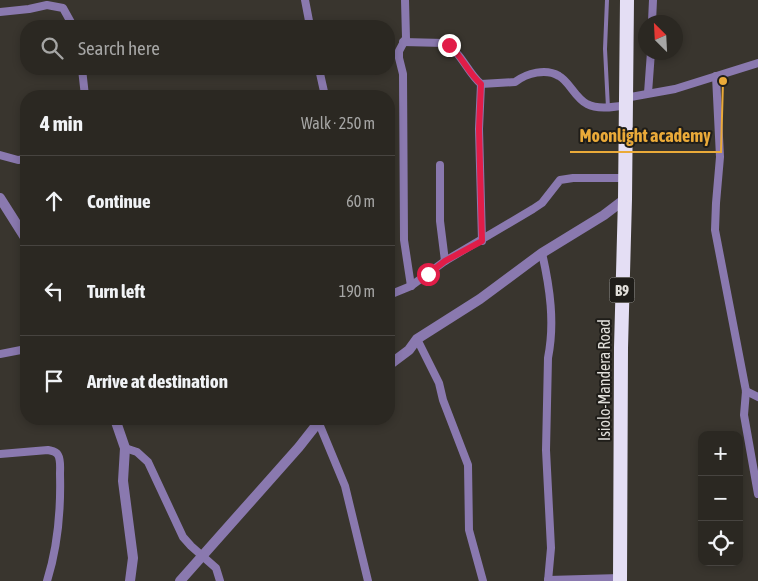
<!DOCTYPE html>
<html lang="en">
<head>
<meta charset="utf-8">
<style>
	:root { --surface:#2b2822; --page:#33302a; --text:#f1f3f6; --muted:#a6a6a5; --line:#474440 }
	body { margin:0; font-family:"Asap Condensed",sans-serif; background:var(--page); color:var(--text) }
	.controls { position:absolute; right:15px; bottom:15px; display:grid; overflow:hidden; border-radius:10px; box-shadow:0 2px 8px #0003 }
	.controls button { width:45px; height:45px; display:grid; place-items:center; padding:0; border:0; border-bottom:1px solid var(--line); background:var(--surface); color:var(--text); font:25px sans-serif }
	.compass { position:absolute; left:638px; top:15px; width:45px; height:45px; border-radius:50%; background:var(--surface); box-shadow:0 2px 8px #0003; rotate:336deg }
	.stop { position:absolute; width:15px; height:15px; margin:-11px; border:4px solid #e11d48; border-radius:50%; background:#fff }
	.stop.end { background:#e11d48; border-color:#fff; box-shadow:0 1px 5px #0008 }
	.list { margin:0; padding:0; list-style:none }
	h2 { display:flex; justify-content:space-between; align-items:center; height:65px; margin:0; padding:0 20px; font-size:21px }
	h2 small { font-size:16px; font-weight:400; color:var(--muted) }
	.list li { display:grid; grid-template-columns:32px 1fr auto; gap:15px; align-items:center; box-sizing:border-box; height:90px; padding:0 20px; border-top:1px solid var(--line) }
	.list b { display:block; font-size:19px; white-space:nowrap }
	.list em { font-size:16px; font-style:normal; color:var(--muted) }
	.icon { flex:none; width:28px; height:28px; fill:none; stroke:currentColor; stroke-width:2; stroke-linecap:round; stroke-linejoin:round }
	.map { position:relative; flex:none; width:758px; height:581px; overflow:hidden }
	.search { position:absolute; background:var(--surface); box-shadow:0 2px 8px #0003; left:20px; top:20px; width:375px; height:55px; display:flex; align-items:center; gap:12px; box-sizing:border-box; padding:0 18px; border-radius:20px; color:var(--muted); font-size:19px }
	.panel { position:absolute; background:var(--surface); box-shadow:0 2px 8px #0003; left:20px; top:90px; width:375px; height:335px; border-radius:20px }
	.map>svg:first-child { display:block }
</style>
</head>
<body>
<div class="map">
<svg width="758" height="581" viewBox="0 0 758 581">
	<rect width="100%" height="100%" fill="#39352e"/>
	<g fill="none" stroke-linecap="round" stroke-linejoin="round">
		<path stroke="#8a79af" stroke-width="4" d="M607,0L605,49L608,108"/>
		<g stroke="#8a79af" stroke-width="8">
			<path d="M305,0L310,26"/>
			<path d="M405,0L406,38L399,51V58L403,74L404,240L411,286"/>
			<path d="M0,12L29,9L47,5L63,8L73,26"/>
			<path d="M652,22L653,0"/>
			<path d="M403,42L444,43C461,51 467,72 481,84L515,82C527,73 546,68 559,76C569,81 575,98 587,104C598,110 614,107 626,105"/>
			<path d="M82,69L85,96"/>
			<path d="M319,69L325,96"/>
			<path d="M716,76L720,157L716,203L715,230L746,391L744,415L758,494"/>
			<path d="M481,84L479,129L482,241"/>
			<path d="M648,93L651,52"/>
			<path d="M625,98L675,89L758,63"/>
			<path d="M0,155L18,160L26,159"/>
			<path d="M440,165V221L445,261"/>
			<path d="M542,253C550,288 555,323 548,358L546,450L551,548L548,581"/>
			<path d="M389,295L411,286L445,261L533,209L542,203L560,180L573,178H625"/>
			<path d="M417,339L439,383L443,400L468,465L469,530L483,581"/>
			<path d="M0,354L26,349"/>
			<path d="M746,391L758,397"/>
			<path d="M318,421L345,486L368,581"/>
			<path d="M125,448L137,452L148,462L183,537L191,546L216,568L220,581"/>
			<path d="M0,454L48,450C52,451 56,451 58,455C61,460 60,468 60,474C61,511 58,546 47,581"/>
			<path d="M548,580L620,578"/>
		</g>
		<g stroke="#8a79af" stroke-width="10">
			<path d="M0,198L26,239"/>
			<path d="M389,365L409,350L417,339L480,299L542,253L604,215L625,199"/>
			<path d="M115,419L125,448L123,481L133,558L130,581"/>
			<path d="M180,581L299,447L321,419"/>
		</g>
		<path stroke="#e4def4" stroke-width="14" d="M620,581L621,348L625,199L627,0"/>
	</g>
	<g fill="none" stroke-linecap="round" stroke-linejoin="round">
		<path stroke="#e11d48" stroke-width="6" d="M428,274L445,261L482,241L479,129L481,84C468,73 462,56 449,45"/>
	</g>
	<g text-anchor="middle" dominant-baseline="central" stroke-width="4" stroke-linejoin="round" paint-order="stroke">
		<rect fill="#1f1d19" stroke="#a7a5a0" stroke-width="1" x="609.5" y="277.5" width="25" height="25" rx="4"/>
		<g font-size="15" font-weight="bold" fill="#e1dfda">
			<text x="622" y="290">B9</text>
		</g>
		<g font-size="16" fill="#e1dfda" stroke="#1f1d19">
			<text transform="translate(604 380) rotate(-90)">Isiolo-Mandera Road</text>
		</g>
	</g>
	<path fill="none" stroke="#eaaa39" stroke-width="2" d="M723 81L721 152H570"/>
	<circle fill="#eaaa39" stroke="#1f1d19" stroke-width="2" cx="723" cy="81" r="5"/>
	<g font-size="18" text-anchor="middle" font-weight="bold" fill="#eaaa39" stroke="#1f1d19" stroke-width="4" stroke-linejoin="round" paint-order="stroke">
		<text x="645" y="142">Moonlight academy</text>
	</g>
</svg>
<div class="controls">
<button>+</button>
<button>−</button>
<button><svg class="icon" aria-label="locate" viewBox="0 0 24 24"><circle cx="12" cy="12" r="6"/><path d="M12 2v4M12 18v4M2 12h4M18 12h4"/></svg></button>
</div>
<svg class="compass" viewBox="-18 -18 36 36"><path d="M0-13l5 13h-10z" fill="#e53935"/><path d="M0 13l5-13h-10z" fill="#a6a6a5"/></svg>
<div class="stop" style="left:428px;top:274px"></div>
<div class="stop end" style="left:449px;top:45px"></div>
<div class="search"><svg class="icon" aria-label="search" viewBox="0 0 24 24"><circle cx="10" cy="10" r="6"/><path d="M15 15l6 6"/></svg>Search here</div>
<section class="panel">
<h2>4 min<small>Walk · 250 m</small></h2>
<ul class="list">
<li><svg class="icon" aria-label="ahead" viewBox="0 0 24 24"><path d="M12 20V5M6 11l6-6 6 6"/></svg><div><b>Continue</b></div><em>60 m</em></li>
<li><svg class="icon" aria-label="left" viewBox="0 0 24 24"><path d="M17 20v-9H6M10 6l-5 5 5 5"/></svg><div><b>Turn left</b></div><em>190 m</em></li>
<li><svg class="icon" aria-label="arrive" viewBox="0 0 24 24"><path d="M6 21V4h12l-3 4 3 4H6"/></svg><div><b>Arrive at destination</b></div></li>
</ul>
</section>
</div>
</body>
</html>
